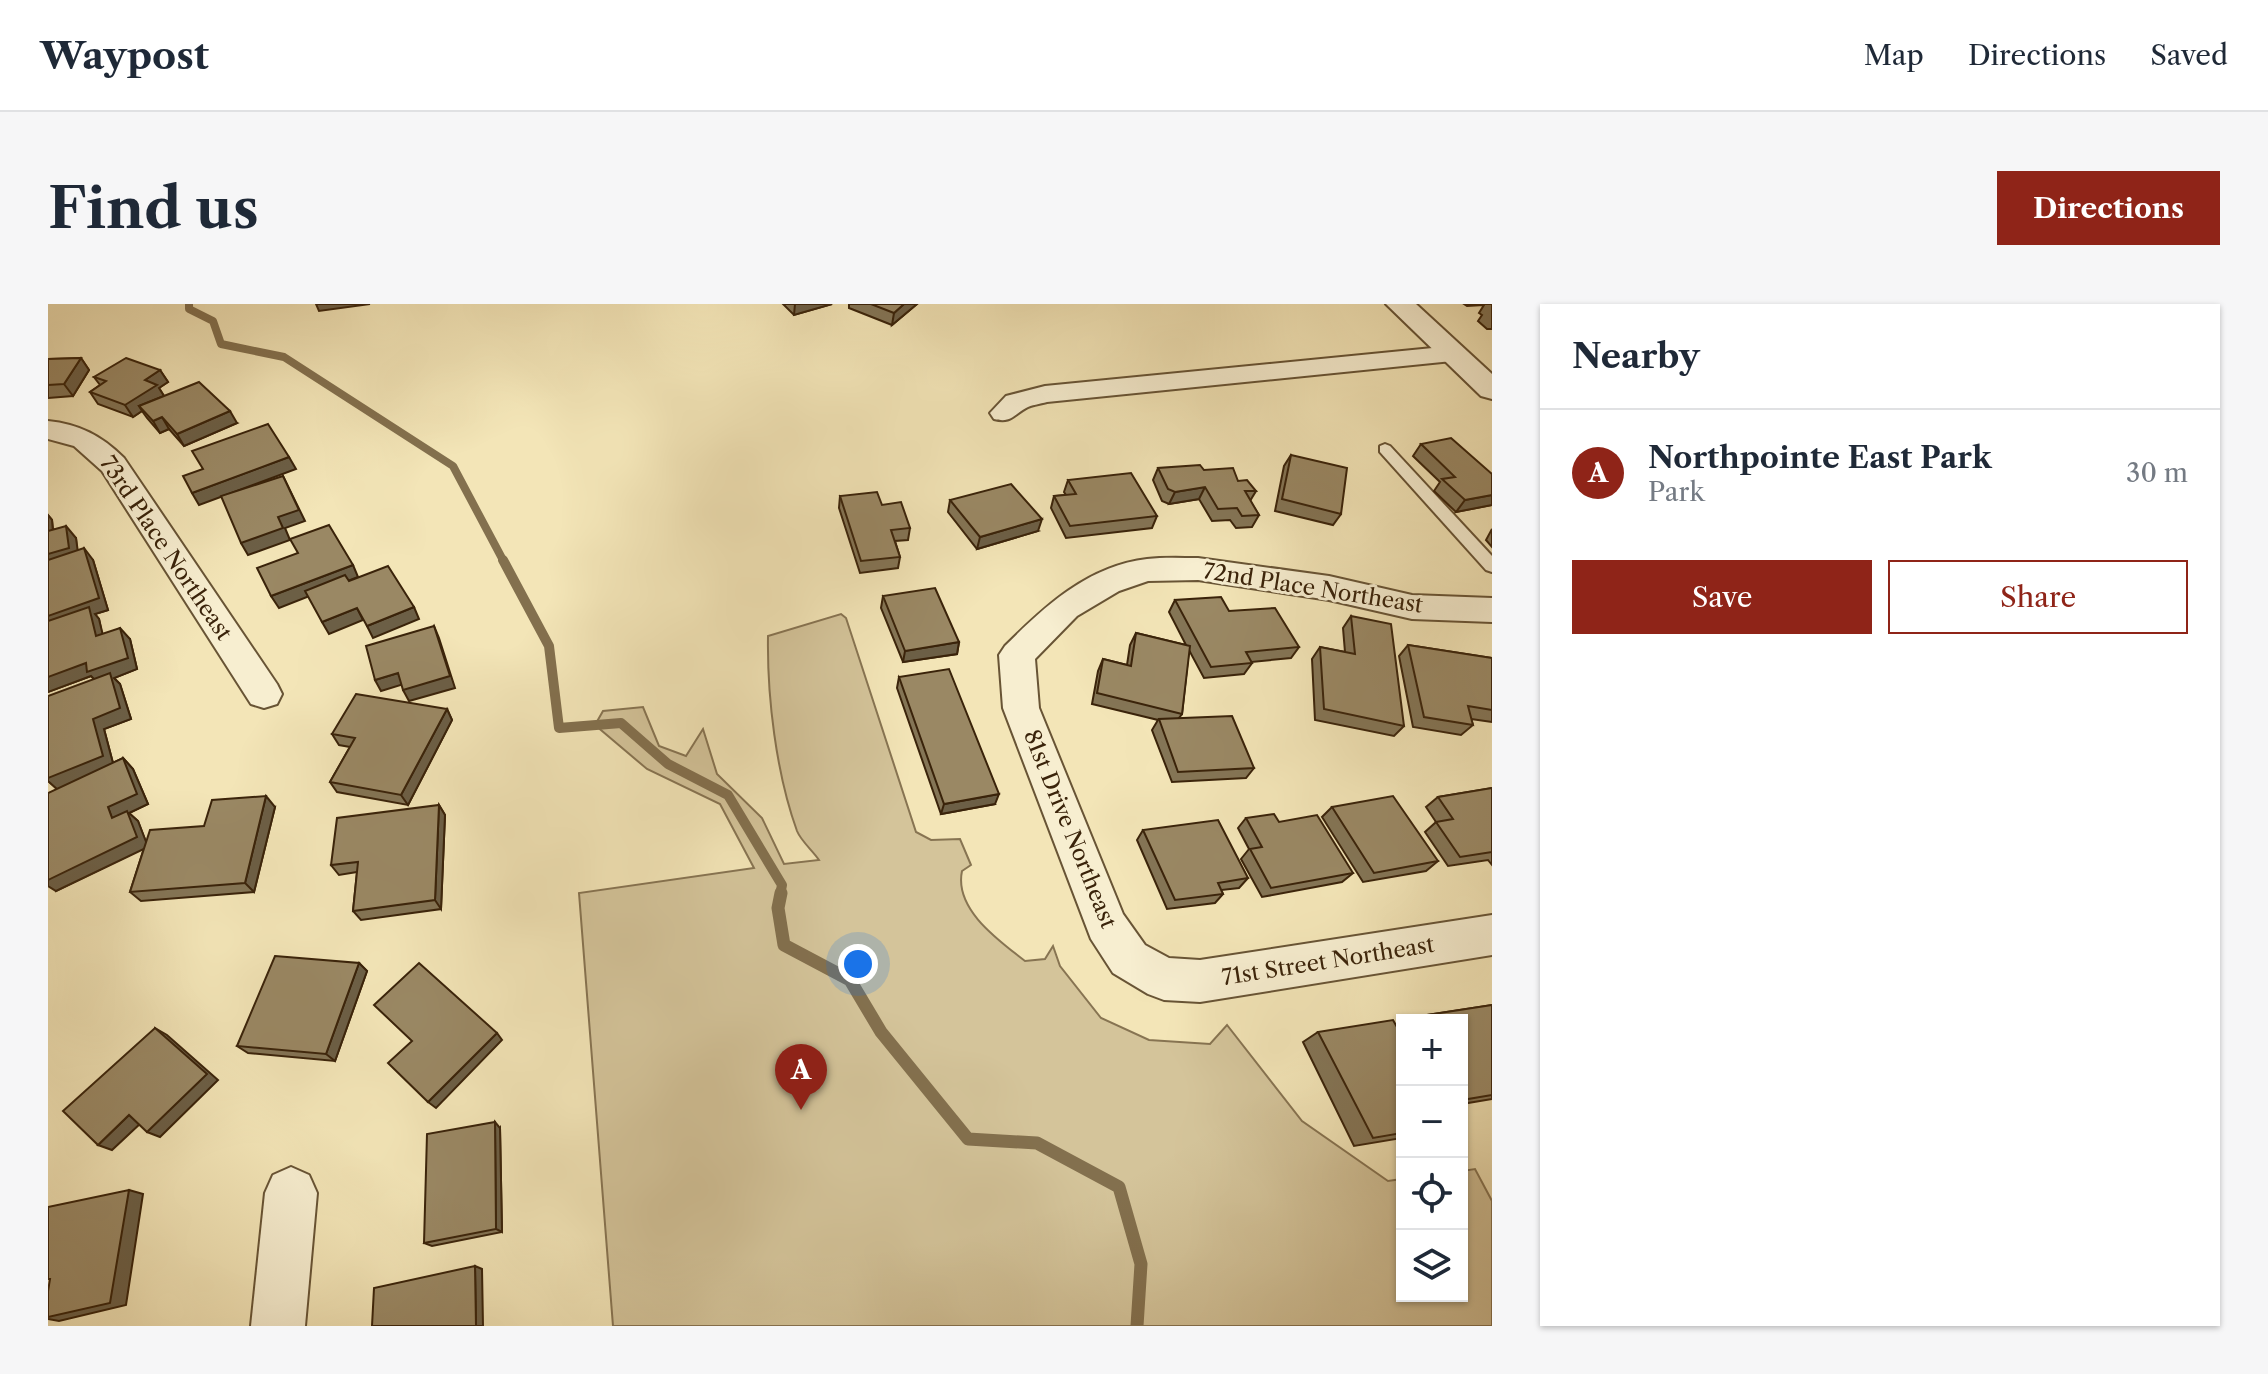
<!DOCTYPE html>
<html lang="en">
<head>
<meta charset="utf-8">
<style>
	:root { --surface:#fff; --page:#f6f6f7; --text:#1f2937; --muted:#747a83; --line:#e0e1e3; --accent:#8f2418 }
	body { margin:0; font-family:"Libre Caslon Text",serif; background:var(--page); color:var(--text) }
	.controls { position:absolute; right:24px; bottom:24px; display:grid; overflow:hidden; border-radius:0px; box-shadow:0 2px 6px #0004 }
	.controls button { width:72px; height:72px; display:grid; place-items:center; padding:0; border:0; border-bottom:2px solid var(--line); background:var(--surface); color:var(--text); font:40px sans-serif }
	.you { position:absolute; left:810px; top:660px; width:28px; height:28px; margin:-20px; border:6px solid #fff; border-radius:50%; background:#1a73e8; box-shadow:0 0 0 12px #1a73e833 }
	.badge { display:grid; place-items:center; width:52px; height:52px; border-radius:50%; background:var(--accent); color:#fff; font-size:26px; font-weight:700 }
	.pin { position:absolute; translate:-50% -66px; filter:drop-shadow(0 2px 4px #0008) }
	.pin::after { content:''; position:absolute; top:42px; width:28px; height:24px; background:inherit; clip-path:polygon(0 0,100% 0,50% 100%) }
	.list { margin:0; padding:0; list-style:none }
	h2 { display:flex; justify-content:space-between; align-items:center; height:104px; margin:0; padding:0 32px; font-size:34px }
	h2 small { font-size:26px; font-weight:400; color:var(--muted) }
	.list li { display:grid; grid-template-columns:52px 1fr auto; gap:24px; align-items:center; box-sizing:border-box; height:128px; padding:0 32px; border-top:2px solid var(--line) }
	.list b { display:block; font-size:30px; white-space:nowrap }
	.list p { margin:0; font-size:26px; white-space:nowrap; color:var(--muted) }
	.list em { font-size:26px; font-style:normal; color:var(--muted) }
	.actions { display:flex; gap:16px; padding:24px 32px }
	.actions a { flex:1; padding:18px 0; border:2px solid var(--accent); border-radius:0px; text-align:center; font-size:28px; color:var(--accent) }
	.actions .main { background:var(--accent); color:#fff }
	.icon { flex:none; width:44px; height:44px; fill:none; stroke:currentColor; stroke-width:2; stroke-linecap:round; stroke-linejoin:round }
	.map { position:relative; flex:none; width:1444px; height:1022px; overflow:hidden; border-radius:0px }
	header { display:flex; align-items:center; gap:48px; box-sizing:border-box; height:112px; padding:0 40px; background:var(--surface); border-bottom:2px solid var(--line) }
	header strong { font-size:38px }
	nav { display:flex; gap:44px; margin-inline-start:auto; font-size:28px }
	.intro { display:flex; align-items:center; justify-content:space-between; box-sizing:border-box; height:192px; padding:0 48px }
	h1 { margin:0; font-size:56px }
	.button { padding:20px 36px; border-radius:0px; background:var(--accent); color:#fff; font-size:28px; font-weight:700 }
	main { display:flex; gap:48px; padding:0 48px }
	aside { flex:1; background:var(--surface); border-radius:0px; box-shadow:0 2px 6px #0004 }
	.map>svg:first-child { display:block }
</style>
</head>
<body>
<header>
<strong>Waypost</strong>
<nav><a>Map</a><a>Directions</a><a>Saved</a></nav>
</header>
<div class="intro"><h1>Find us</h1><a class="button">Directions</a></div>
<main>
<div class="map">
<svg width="1444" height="1022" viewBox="0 0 1444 1022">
	<rect width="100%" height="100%" fill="#f3e5b7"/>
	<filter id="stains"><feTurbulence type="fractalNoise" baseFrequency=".0025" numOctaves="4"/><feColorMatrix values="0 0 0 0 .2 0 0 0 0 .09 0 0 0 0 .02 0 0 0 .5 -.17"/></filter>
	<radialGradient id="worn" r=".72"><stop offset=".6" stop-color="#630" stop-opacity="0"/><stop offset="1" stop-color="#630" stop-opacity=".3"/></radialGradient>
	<path fill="#d4c49a" stroke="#877452" stroke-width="2" d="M793,310L798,314L868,528L883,536L912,535L923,561L914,567C906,605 950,636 977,657L997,655L1005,642L1012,662L1053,714L1101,736L1162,740L1179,721L1254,817L1340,877L1354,875V992H1414V867L1427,865L1444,897V1022H565L531,589L706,564L672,500L599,465L547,421L555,407L595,403L611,442L638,452L655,425L669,470L714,514L736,560L771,556C765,547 753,537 749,527C728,469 719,392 720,332Z"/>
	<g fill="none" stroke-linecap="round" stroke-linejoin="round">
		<path stroke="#83704e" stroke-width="8" d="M141,0V5L165,17L173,40L236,53L405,162L456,258"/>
		<path stroke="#83704e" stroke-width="10" d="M455,256L501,342L511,424L573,419L620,460L680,491L734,581L732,591"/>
		<path stroke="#83704e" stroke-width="13" d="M733,589L730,604L736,641L802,676L833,728L920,835L989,839L1071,883L1093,960L1089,1022"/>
		<defs>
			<path id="service" d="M1337,140L1342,142L1444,252V268L1438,266L1332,148V142Z"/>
			<g id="minor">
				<path d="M1405,42L1414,44L1418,50L1414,56L999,98C992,100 983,101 978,104C964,112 963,119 946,115L942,109L958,92L997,82Z"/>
				<path d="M0,117C31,120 54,132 76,154L229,380L234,390L229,400L216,404L203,400L54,167L26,142L0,135Z"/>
				<path d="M1150,254L1281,272L1364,291L1444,294V318L1364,315L1281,296L1150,276L1100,277L1071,287L1029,312L987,355L991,404L1075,610L1097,641L1121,654L1152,656L1444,611V651L1152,698L1116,696L1100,690L1065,669L1043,635L955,404L951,351L957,342C997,302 1040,262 1099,255C1116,253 1133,254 1150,254Z"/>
				<path d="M243,863L261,871L269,889L257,1022H203L217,889L225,871Z"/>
			</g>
			<path id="tertiary" d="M1338,0H1368L1444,70V95L1433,92Z"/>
		</defs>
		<use href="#service" stroke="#685435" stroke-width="4"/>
		<use href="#minor" stroke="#685435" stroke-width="4"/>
		<use href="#tertiary" stroke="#685435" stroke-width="4"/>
		<use href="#service" fill="#f7eed0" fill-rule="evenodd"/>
		<use href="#minor" fill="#f7eed0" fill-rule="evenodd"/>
		<use href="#tertiary" fill="#f7eed0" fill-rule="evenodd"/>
	</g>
	<g fill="#847556" stroke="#3a230a" stroke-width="2">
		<path d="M735,0H784L746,11Z"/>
		<path d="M801,0H869L844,21L801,4Z"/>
		<path d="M1416,0H1444V25H1439L1430,17L1434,11L1431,9L1436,1L1419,2Z"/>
		<path d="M33,54L41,66L25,92L0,94V55Z"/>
		<path d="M112,66L120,78L111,84L116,92L189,119L136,142L121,125L112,129L99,114L94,107L85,113L50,100L42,88L52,81L46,73Z"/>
		<path d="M1373,140L1444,170V201L1408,208L1386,187L1392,178L1365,152Z"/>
		<path d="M1243,151L1293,210L1285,221L1227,207L1236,162Z"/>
		<path d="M1110,164L1156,166L1190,177L1208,187L1202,197L1211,211L1204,223L1188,224L1182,216L1164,217L1151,195L1121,200L1114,197L1105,176Z"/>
		<path d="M1020,176L1109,212L1104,224L1018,234L1003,204L1006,192L1018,191L1016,188Z"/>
		<path d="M792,192L834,201L862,224L860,236L847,237L852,253L850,264L812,269L791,204Z"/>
		<path d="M902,196L990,227L929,245L900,208Z"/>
		<path d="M0,211L4,216L5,225L28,234L29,246L45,256L60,306L47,310L51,315L54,330L82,335L89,365L66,374L72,380L83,415L56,425L65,459L75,454L85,465L100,500L81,509L90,517L98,538L227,503L206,588L93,597L82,588L96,544L8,587L9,485L0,477L46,375L43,372L0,388Z"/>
		<path d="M1444,225V243L1438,236Z"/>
		<path d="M835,292L911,338L909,350L855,358L833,304Z"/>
		<path d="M1127,296L1181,307L1251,343L1243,354L1203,358L1204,359L1196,370L1156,374L1141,346L1134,410L1131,414L1206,464L1198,474L1124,478L1104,426L1110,416L1044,400L1050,367L1055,355L1079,361L1082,341L1088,329L1138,341L1121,308Z"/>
		<path d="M1303,312L1356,422L1346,432L1267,416L1264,355L1272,343L1297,348L1295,324Z"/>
		<path d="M1360,341L1444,354V418L1423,415L1425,421L1413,431L1365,423L1351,352Z"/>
		<path d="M851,373L947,500L893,510L849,384Z"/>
		<path d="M399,405L404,416L360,501L289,488L282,478L302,443L291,441L284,430Z"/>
		<path d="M1444,484V561L1440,556L1400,562L1377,528L1388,518L1378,503L1390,493Z"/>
		<path d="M391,501L397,511L393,605L313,616L305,607L309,568L291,571L283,561Z"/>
		<path d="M1284,503L1390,557L1378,567L1315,578L1274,513Z"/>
		<path d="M1198,514L1231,518L1305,569L1294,578L1214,593L1193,555L1201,545L1190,524Z"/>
		<path d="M1095,526L1200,574L1191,584L1173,586L1175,590L1167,599L1119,605L1089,536Z"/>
		<path d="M311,659L319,667L287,757L200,749L189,742Z"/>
		<path d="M1444,701V795L1414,800V716H1361L1366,713Z"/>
		<path d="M1270,728L1354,732V834L1306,842L1255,738Z"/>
		<path d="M452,824L454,928L384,942L376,939Z"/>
	</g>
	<g fill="#6c5f46" stroke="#3a230a" stroke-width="2">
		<path d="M268,0H322L271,7Z"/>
		<path d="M747,0H784L746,11Z"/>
		<path d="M856,0H869L844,21L846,9Z"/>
		<path d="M33,54L41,66L25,92L16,80Z"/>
		<path d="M112,66L120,78L111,84L116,92L91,102L94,107L85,113L77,101L97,76Z"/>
		<path d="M182,107L189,119L136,142L129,130Z"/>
		<path d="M114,113L121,125L112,129L105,117Z"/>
		<path d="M241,153L248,165L151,201L144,189Z"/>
		<path d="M235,172L257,217L237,224L242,236L200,251L193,239Z"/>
		<path d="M1157,183L1151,195L1121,200L1127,188Z"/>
		<path d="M1444,191V201L1408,208L1417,196Z"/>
		<path d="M0,211L4,216L5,229L0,231Z"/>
		<path d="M994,215L990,227L929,245L932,233Z"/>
		<path d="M18,222L28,234L31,256L0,265V250Z"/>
		<path d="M36,244L45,256L60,306L47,310L51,315L58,344L0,327V312Z"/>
		<path d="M305,261L310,273L231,304L223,292Z"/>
		<path d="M366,303L371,315L325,334L319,322Z"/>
		<path d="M309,304L315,316L281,330L274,318Z"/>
		<path d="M386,322L391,334L407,384L361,397L355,386Z"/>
		<path d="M72,324L82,335L89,365L66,374L72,380L83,415L56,425L66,463L10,486L0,477V474L45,415L50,379L43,372L0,388V373Z"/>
		<path d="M911,338L909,350L855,358L857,347Z"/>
		<path d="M350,369L356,380L333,387L327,376Z"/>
		<path d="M399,405L404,416L360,501L353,491Z"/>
		<path d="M75,454L85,465L100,500L81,509L90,517L100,543L8,587L0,582V576L64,514L60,503Z"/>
		<path d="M951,490L947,500L893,510L896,500Z"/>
		<path d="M218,492L227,503L206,588L197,579Z"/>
		<path d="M391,501L397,511L393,605L387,596Z"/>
		<path d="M311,659L319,667L287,757L278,750Z"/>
		<path d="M107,724L119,731L170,776L112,833L99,828Z"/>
		<path d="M449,729L454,736L388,804L380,798Z"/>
		<path d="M81,811L95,817L64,846L50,841Z"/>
		<path d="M447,818L452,824L454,928L448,925Z"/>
		<path d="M81,886L95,890L78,1001L11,1017L0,1015V1013Z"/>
		<path d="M427,962L434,965L435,1022H428Z"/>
	</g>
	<g fill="#9a8864" stroke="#3a230a" stroke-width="2">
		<path d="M823,0H856L846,9Z"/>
		<path d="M33,54L16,80L0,81V55Z"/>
		<path d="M78,54L112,66L97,76L109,81L77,101L42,88L58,77L46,73Z"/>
		<path d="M151,78L182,107L129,130L114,113L105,117L91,102Z"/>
		<path d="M220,120L241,153L144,189L135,172L155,165L144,147Z"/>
		<path d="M1403,134L1444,170V191L1417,196L1394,175L1407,173L1373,140Z"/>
		<path d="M1243,151L1299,164L1293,210L1234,195Z"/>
		<path d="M1152,161L1156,166L1185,164L1190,177L1199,176L1208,187H1197L1211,211L1194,212L1189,204L1170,205L1157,183L1127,188L1120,185L1110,164Z"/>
		<path d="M1083,169L1109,212L1022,222L1006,192L1028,190L1020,176Z"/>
		<path d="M235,172L251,206L230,213L235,224L193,239L173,192Z"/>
		<path d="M963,180L994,215L932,233L902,196Z"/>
		<path d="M829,188L834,201L853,198L862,224L843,226L852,253L813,257L792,192Z"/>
		<path d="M281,221L305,261L223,292L209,264L250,249L242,235Z"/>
		<path d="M18,222L21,244L0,250V227Z"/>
		<path d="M36,244L51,294L0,312V256Z"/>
		<path d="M340,262L366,303L319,322L309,304L274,318L257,287L297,271L301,277Z"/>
		<path d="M887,284L911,338L857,347L835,292Z"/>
		<path d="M1173,293L1181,307L1227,304L1251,343L1198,348L1204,359L1163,363L1127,296Z"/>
		<path d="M41,303L48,332L72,324L80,354L39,368L38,359L0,373V317Z"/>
		<path d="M1303,312L1343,320L1356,422L1276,405L1272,343L1307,350Z"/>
		<path d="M386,322L402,372L355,386L350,369L327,376L318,342Z"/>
		<path d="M1088,329L1142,342L1134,410L1049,389L1055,355L1083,362Z"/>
		<path d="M1360,341L1444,354V406L1420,402L1425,421L1376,413Z"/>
		<path d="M901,365L951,490L896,500L851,373Z"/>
		<path d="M62,369L72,404L45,415L55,452L0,474V392Z"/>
		<path d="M308,390L399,405L353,491L282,478L307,434L284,430Z"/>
		<path d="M1184,412L1206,464L1130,468L1111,415Z"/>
		<path d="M75,454L89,490L60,503L64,514L79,507L89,533L0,576V489Z"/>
		<path d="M1444,484V548L1412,553L1388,518L1405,515L1390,493Z"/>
		<path d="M218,492L197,579L82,588L102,526L156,522L164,496Z"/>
		<path d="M1345,492L1390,557L1326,569L1284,503Z"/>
		<path d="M391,501L387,596L305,607L310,558L283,561L289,514Z"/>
		<path d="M1226,510L1231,518L1269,511L1305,569L1223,584L1202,545L1214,543L1198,514Z"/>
		<path d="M1170,516L1200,574L1170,579L1175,590L1127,596L1095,526Z"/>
		<path d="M227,652L311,659L278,750L189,742Z"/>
		<path d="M371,659L449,729L380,798L340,759L364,737L326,701Z"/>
		<path d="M1444,701V791L1414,796V716H1368L1366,713Z"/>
		<path d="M1345,716L1354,732V829L1325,834L1270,728Z"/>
		<path d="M107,724L159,770L99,828L81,811L50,841L15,807Z"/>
		<path d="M447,818L448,925L376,939L379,830Z"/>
		<path d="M81,886L62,999L0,1013V987L2,975H0V903Z"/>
		<path d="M427,962L428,1022H324L326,984Z"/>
	</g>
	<g text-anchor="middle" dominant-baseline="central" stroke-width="6" stroke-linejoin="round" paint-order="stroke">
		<g font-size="22" fill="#3a230a" stroke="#f7eed0">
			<text transform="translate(118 244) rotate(56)">73rd Place Northeast</text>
			<text transform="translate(1265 284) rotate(9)">72nd Place Northeast</text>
			<text transform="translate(1022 525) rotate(68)">81st Drive Northeast</text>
			<text transform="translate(1280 657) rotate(-9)">71st Street Northeast</text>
		</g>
	</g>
	<rect width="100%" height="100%" filter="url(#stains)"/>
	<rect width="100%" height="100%" fill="url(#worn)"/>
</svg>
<div class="controls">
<button>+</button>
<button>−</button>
<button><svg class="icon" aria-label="locate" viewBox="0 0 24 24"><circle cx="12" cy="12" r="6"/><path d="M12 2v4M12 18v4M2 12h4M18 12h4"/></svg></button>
<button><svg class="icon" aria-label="layers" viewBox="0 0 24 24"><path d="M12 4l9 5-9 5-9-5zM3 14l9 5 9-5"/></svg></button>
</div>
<div class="you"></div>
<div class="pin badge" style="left:753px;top:806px">A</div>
</div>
<aside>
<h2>Nearby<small></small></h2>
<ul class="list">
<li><span class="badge">A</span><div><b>Northpointe East Park</b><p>Park</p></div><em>30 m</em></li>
</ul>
<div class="actions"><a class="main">Save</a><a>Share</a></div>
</aside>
</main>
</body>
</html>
